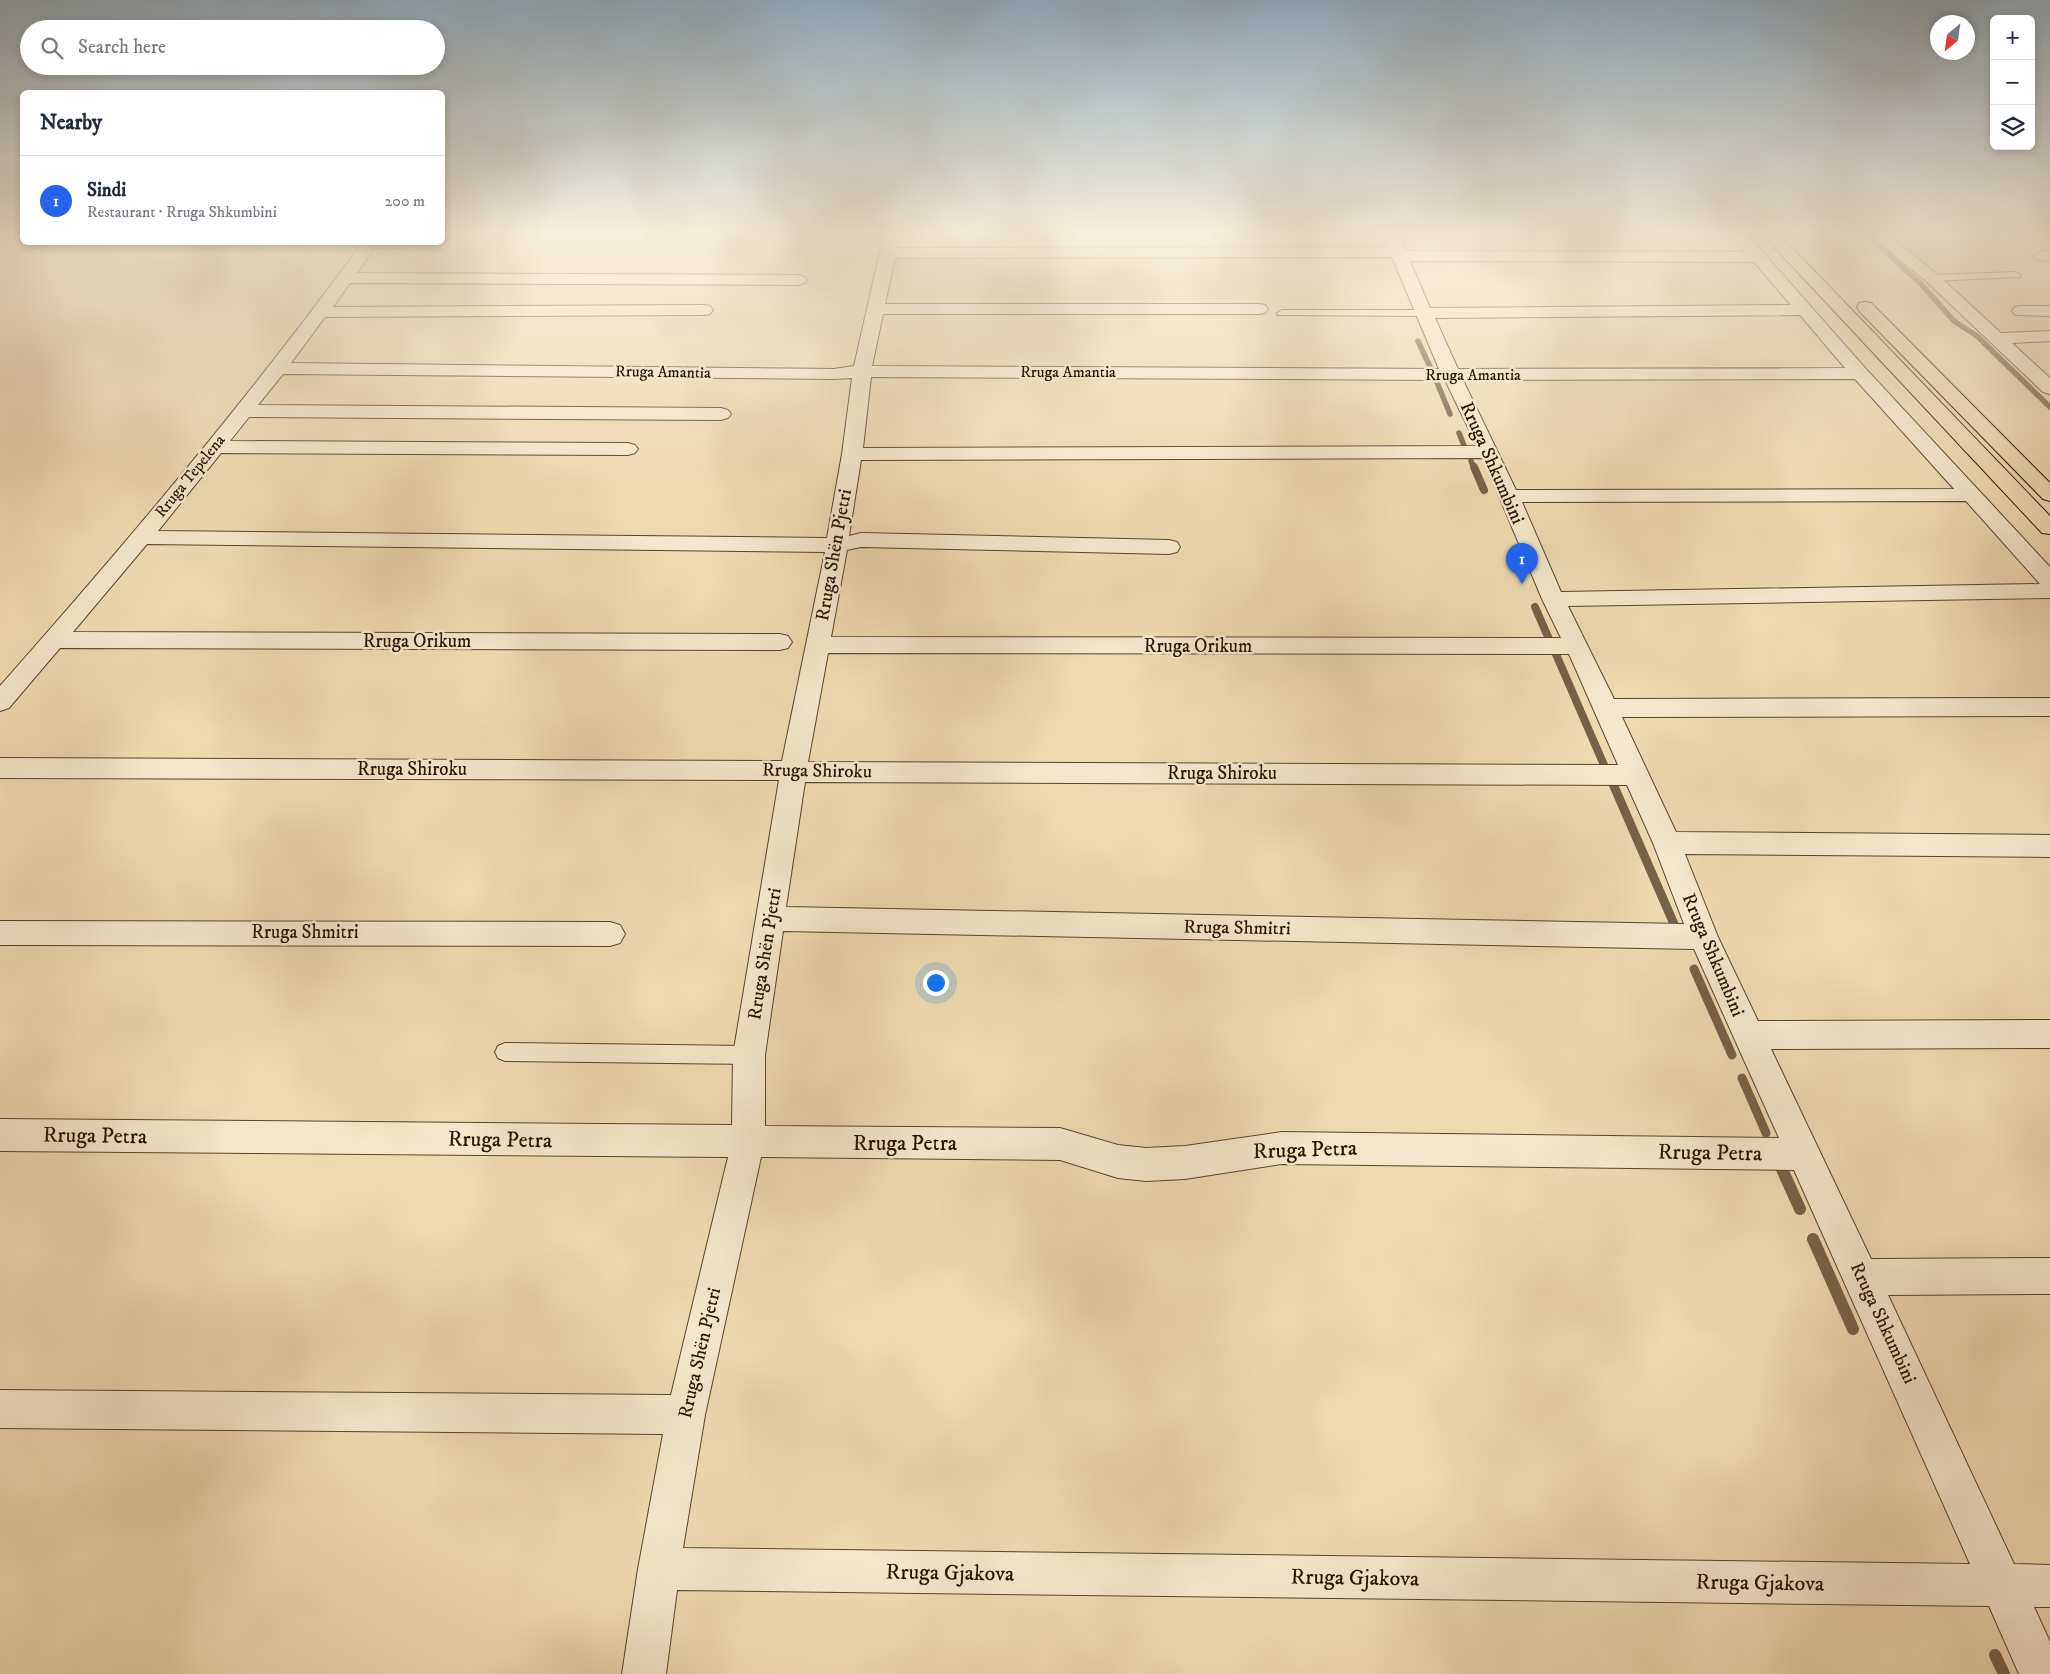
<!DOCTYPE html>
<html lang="en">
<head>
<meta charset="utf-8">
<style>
	:root { --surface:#fff; --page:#f2f2f3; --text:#1f2937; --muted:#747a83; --line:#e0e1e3; --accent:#2563eb }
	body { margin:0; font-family:"IM FELL DW Pica",serif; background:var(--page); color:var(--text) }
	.controls { position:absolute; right:15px; top:15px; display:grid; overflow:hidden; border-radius:8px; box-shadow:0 2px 8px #0003 }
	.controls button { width:45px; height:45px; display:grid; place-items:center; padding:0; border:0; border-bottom:1px solid var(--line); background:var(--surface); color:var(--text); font:25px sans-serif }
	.compass { position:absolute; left:1930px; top:15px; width:45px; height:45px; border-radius:50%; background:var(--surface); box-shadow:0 2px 8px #0003; rotate:209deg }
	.you { position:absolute; left:935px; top:982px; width:18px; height:18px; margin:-12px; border:4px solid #fff; border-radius:50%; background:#1a73e8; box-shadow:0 0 0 8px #1a73e833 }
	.badge { display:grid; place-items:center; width:32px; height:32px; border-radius:50%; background:var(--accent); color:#fff; font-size:16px; font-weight:700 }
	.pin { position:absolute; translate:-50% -41px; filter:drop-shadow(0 1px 2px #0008) }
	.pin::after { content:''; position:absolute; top:26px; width:18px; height:15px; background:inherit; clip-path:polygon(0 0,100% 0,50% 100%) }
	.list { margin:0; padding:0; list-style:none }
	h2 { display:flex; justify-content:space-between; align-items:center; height:65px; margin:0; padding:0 20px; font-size:21px }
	h2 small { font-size:16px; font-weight:400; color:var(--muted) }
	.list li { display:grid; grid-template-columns:32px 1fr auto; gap:15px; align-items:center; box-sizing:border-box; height:90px; padding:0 20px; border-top:1px solid var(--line) }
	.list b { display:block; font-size:19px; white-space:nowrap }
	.list p { margin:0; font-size:16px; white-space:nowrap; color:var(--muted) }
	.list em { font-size:16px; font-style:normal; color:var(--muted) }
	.icon { flex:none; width:28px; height:28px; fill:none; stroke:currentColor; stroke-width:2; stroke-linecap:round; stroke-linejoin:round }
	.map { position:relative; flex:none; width:2050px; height:1674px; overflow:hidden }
	.search { position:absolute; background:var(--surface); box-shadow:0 2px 8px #0003; left:20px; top:20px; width:425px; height:55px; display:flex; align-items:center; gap:12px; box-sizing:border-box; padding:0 18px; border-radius:28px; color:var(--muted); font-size:19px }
	.panel { position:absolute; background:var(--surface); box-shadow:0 2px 8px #0003; left:20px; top:90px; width:425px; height:155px; border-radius:8px }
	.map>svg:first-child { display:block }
</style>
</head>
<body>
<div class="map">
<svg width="2050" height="1674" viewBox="0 0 2050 1674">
	<rect width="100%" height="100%" fill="#eedaaf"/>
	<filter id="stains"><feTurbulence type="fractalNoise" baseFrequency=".004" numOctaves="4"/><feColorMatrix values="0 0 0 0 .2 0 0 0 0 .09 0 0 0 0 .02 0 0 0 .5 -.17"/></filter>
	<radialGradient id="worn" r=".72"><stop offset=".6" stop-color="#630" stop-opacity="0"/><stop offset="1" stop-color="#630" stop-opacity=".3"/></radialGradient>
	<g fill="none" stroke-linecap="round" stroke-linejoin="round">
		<g stroke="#766246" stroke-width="5.5">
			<path d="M1866,234L1920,283L1954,321L1977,336L2050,407"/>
			<path d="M1418,341L1431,369"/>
			<path d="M1436,380L1450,414"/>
			<path d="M1459,433L1465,448"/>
			<path d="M1471,461L1474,468"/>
		</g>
		<g stroke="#766246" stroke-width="8">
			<path d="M1474,467L1484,490"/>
			<path d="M1535,607L1549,639"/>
			<path d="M1555,652L1604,765"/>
		</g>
		<g stroke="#766246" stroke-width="9">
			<path d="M1613,784L1674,924"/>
			<path d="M1694,969L1732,1055"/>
			<path d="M1742,1078L1766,1133"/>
		</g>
		<g stroke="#766246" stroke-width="12">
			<path d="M1781,1167L1800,1209"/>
			<path d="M1813,1239L1853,1329"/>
			<path d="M1995,1655L2004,1674"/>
		</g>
		<defs>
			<g id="service">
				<path d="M2016,272L2021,275L2020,277L1932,281L1927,278L1932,275Z"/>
				<path d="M1282,310H1426L1431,313L1426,316L1278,315L1277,313Z"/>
				<path d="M505,1043L749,1046L756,1049L759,1055L756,1061L749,1064L505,1061L498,1058L495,1052L498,1046Z"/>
			</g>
			<g id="minor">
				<path d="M884,234H900L897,248L1388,247L1382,234H1398L1405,251L1745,252L1730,234H1747L1866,369L2050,567V598L1568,606L1614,699L2050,698V716L1622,717L1676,832L2050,835V857L1685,854L1718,937L1758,1021L2050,1020V1048L1771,1049L1871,1259L2050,1258V1294L1888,1295L2014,1564L2050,1565V1607H2034L2050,1642V1674H2019L1989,1606L677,1590L666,1674H622L638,1569L663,1434L0,1428V1390L671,1395L728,1157L0,1151V1119L732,1125L733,1055L779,780L0,778V758L782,761L825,552L147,544L73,632L780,634L788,636L792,642L788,648L780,650L60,648L9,708L0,711V686C129,540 248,399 363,242H378L357,273L799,275L805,277L807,280L805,283L799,285L350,283L333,307L704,305L710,306L713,310L710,314L704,315L325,317L291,363L834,369L854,366ZM1392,257L1439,369L872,366L883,314H1259L1265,313L1268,309L1265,305L1259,304H885L895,258ZM1410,261L1754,262L1791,305L1430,308ZM1800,315L1845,368L1458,369L1435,318ZM283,374L834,379L852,378L842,454L827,538L158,531L221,453L628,455L635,453L638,449L635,445L628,443L230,441L249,417L721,420L728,418L731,414L728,410L721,408L258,405ZM871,377L1445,380L1477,446L863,448ZM1855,379L1954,489L1516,490L1463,380ZM1483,458L1542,599L1561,638L831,637L847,550L861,547L1169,554L1177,552L1180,547L1177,542L1169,540L861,533L849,536L861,460ZM1966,501L2040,584L1561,592L1522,502ZM828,653L1569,654L1618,765L808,762ZM805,782L1627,785L1653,843L1684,924L786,907ZM783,931L1694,949L1779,1138L1282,1132L1185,1146L1146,1148L1118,1145L1060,1128L765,1126V1055ZM761,1157L1060,1160L1118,1178L1146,1181L1185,1179L1282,1164L1794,1170L1970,1564L683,1548L705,1415Z"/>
				<path d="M1869,234H1887L1938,275L2001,333L2050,331V341L2012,343L2050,378V394L2043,392L1926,281Z"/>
				<path d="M2042,251H2050V261L2036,259L2034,256Z"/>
				<path d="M2021,306H2050V316L2015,315L2012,311L2015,307Z"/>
				<path d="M0,921L610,922L620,925L625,934L620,943L610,946L0,945Z"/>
			</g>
			<g id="primary">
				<path d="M1762,234H1779L2050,516V534L2042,533Z"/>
				<path d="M1865,302L1871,303L2050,483V501L2043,499L1859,311L1857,307L1859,303Z"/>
			</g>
		</defs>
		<use href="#service" stroke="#59452c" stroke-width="2"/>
		<use href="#minor" stroke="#59452c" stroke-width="2"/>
		<use href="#primary" stroke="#271300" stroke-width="2"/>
		<use href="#service" fill="#f4e7cb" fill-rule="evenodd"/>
		<use href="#minor" fill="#f4e7cb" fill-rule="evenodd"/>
		<use href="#primary" fill="#eedaaf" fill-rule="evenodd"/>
	</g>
	<linearGradient id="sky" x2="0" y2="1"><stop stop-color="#8fa8ba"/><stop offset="0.5" stop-color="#f7eedb"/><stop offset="1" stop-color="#f7eedb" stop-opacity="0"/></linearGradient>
	<rect width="2050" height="469" fill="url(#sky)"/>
	<g text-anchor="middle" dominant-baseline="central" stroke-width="5" stroke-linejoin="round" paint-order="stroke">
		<g font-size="16" fill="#271300" stroke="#f4e7cb">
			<text transform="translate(663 372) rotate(1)">Rruga Amantia</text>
			<text x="1068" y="372">Rruga Amantia</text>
			<text x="1473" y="375">Rruga Amantia</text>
			<text transform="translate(190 476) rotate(-51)">Rruga Tepelena</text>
		</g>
		<g font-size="19" fill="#271300" stroke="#f4e7cb">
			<text transform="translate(1492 463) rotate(66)">Rruga Shkumbini</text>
			<text transform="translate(834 555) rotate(-80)">Rruga Shën Pjetri</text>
			<text x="417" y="641">Rruga Orikum</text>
			<text x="1198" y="646">Rruga Orikum</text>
			<text x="412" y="769">Rruga Shiroku</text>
			<text transform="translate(817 771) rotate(1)">Rruga Shiroku</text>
			<text x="1222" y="773">Rruga Shiroku</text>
			<text transform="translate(1237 928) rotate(1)">Rruga Shmitri</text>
			<text x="305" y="932">Rruga Shmitri</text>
			<text transform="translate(765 954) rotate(-81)">Rruga Shën Pjetri</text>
			<text transform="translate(1713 955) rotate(67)">Rruga Shkumbini</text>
			<text transform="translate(1883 1323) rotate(65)">Rruga Shkumbini</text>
			<text transform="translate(700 1353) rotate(-77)">Rruga Shën Pjetri</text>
		</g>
		<g font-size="22" fill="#271300" stroke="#f4e7cb">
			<text transform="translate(95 1136) rotate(1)">Rruga Petra</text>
			<text transform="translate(500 1140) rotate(1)">Rruga Petra</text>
			<text x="905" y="1143">Rruga Petra</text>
			<text transform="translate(1305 1150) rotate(-2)">Rruga Petra</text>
			<text transform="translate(1710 1153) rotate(1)">Rruga Petra</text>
			<text transform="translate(950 1573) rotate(1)">Rruga Gjakova</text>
			<text transform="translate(1355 1578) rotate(1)">Rruga Gjakova</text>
			<text transform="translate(1760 1583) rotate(1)">Rruga Gjakova</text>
		</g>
	</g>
	<rect width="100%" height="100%" filter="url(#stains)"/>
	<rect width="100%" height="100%" fill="url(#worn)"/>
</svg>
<div class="controls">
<button>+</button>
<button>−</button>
<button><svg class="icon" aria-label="layers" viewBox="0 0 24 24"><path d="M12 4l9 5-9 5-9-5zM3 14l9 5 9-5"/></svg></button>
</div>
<svg class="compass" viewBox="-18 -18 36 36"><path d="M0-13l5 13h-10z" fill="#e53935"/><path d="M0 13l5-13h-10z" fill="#747a83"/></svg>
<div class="you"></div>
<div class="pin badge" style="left:1522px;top:584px">1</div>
<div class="search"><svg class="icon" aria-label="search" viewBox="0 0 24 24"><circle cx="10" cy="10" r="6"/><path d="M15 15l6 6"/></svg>Search here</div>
<section class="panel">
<h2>Nearby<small></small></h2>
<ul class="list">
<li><span class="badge">1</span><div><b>Sindi</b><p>Restaurant · Rruga Shkumbini</p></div><em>200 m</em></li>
</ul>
</section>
</div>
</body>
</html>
